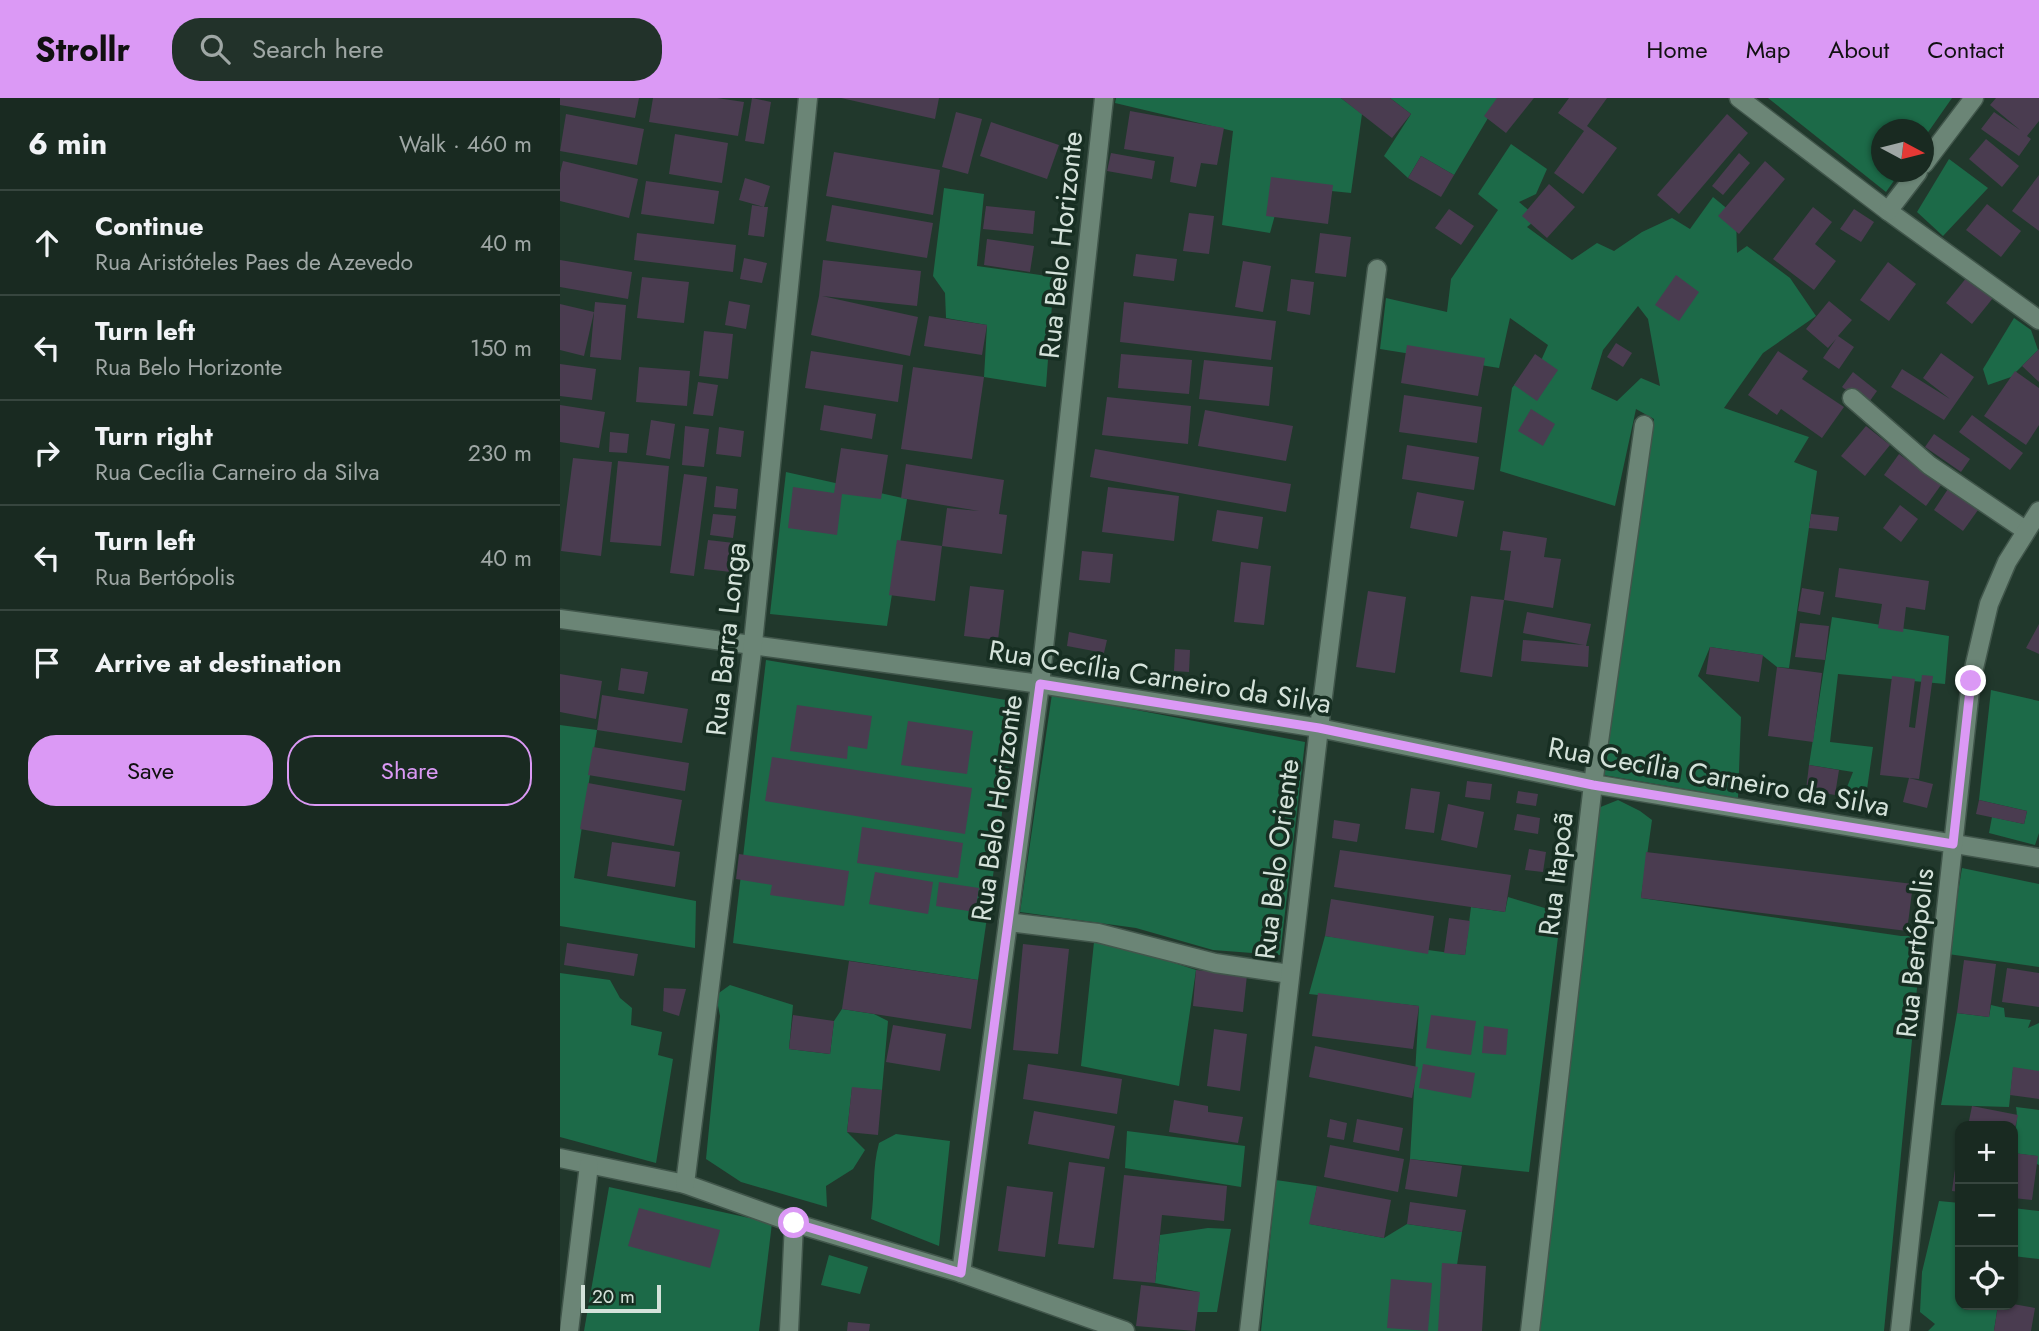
<!DOCTYPE html>
<html lang="en">
<head>
<meta charset="utf-8">
<style>
	:root { --surface:#192a21; --page:#22322a; --text:#f1f3f6; --muted:#9fa7a5; --line:#37463f; --accent:#db99f5 }
	body { margin:0; font-family:Jost,sans-serif; background:var(--page); color:var(--text) }
	.controls { position:absolute; right:21px; bottom:21px; display:grid; overflow:hidden; border-radius:14px; box-shadow:0 2px 5px #0004 }
	.controls button { width:63px; height:63px; display:grid; place-items:center; padding:0; border:0; border-bottom:2px solid var(--line); background:var(--surface); color:var(--text); font:35px sans-serif }
	.compass { position:absolute; left:1311px; top:21px; width:63px; height:63px; border-radius:50%; background:var(--surface); box-shadow:0 2px 5px #0004; rotate:97deg }
	.scale { position:absolute; left:21px; bottom:18px; width:80px; box-sizing:border-box; padding-left:7px; border:4px solid #d4e2da; border-top:0; font-size:19px; line-height:24px; white-space:nowrap; color:#d4e2da; -webkit-text-stroke:5px #172e22; paint-order:stroke }
	.stop { position:absolute; width:21px; height:21px; margin:-16px; border:5px solid #db99f5; border-radius:50%; background:#fff }
	.stop.end { background:#db99f5; border-color:#fff; box-shadow:0 2px 7px #0008 }
	.list { margin:0; padding:0; list-style:none }
	h2 { display:flex; justify-content:space-between; align-items:center; height:91px; margin:0; padding:0 28px; font-size:30px }
	h2 small { font-size:23px; font-weight:400; color:var(--muted) }
	.list li { display:grid; grid-template-columns:46px 1fr auto; gap:21px; align-items:center; box-sizing:border-box; height:105px; padding:0 28px; border-top:2px solid var(--line) }
	.list b { display:block; font-size:26px; white-space:nowrap }
	.list p { margin:0; font-size:23px; white-space:nowrap; color:var(--muted) }
	.list em { font-size:23px; font-style:normal; color:var(--muted) }
	.actions { display:flex; gap:14px; padding:21px 28px }
	.actions a { flex:1; padding:16px 0; border:2px solid var(--accent); border-radius:28px; text-align:center; font-size:24px; color:var(--accent) }
	.actions .main { background:var(--accent); color:#111 }
	.icon { flex:none; width:38px; height:38px; fill:none; stroke:currentColor; stroke-width:2; stroke-linecap:round; stroke-linejoin:round }
	.map { position:relative; flex:none; width:1479px; height:1233px; overflow:hidden }
	header { display:flex; align-items:center; gap:42px; box-sizing:border-box; height:98px; padding:0 35px; background:var(--accent); color:#111 }
	header strong { font-size:33px }
	nav { display:flex; gap:38px; margin-inline-start:auto; font-size:24px }
	.search { width:490px; height:63px; background:var(--page); display:flex; align-items:center; gap:18px; box-sizing:border-box; padding:0 24px; border-radius:28px; color:var(--muted); font-size:26px }
	main { display:flex }
	aside { flex:1; background:var(--surface) }
	.map>svg:first-child { display:block }
</style>
</head>
<body>
<header>
<strong>Strollr</strong>
<div class="search"><svg class="icon" aria-label="search" viewBox="0 0 24 24"><circle cx="10" cy="10" r="6"/><path d="M15 15l6 6"/></svg>Search here</div>
<nav><a>Home</a><a>Map</a><a>About</a><a>Contact</a></nav>
</header>
<main>
<aside>
<h2>6 min<small>Walk · 460 m</small></h2>
<ul class="list">
<li><svg class="icon" aria-label="ahead" viewBox="0 0 24 24"><path d="M12 20V5M6 11l6-6 6 6"/></svg><div><b>Continue</b><p>Rua Aristóteles Paes de Azevedo</p></div><em>40 m</em></li>
<li><svg class="icon" aria-label="left" viewBox="0 0 24 24"><path d="M17 20v-9H6M10 6l-5 5 5 5"/></svg><div><b>Turn left</b><p>Rua Belo Horizonte</p></div><em>150 m</em></li>
<li><svg class="icon" aria-label="right" viewBox="0 0 24 24"><path d="M7 20v-9h11M14 6l5 5-5 5"/></svg><div><b>Turn right</b><p>Rua Cecília Carneiro da Silva</p></div><em>230 m</em></li>
<li><svg class="icon" aria-label="left" viewBox="0 0 24 24"><path d="M17 20v-9H6M10 6l-5 5 5 5"/></svg><div><b>Turn left</b><p>Rua Bertópolis</p></div><em>40 m</em></li>
<li><svg class="icon" aria-label="arrive" viewBox="0 0 24 24"><path d="M6 21V4h12l-3 4 3 4H6"/></svg><div><b>Arrive at destination</b></div></li>
</ul>
<div class="actions"><a class="main">Save</a><a>Share</a></div>
</aside>
<div class="map">
<svg width="1479" height="1233" viewBox="0 0 1479 1233">
	<rect width="100%" height="100%" fill="#21382c"/>
	<g fill="#1c6a48" fill-rule="evenodd">
		<path d="M556,0H781L802,16L791,95L723,88L710,135L662,127L673,33L555,5Z"/>
		<path d="M830,0H940L894,77L861,58L848,80L824,58L851,16Z"/>
		<path d="M1208,0H1392L1364,40V32H1322V74H1340L1326,94Z"/>
		<path d="M951,46L987,71L976,96L959,104L978,120L967,129L1012,162L1037,145L1054,153L1082,134L1112,120L1130,131L1153,99L1176,118L1177,155L1187,148L1230,180L1256,218L1203,255L1164,310L1249,339L1234,364L1257,373L1229,570L1217,569L1202,557L1150,549L1138,578L1181,619L1178,700L1043,677L1094,321L1076,311L1055,408L940,373L952,290L971,264L979,267L988,247L950,220L939,270L820,251L826,200L887,214L891,181L938,112L918,96ZM1078,208L1088,221L1100,288L1081,280L1057,303L1031,291L1043,252Z"/>
		<path d="M1389,61L1428,90L1383,138L1357,114Z"/>
		<path d="M384,90L424,96L417,168L494,179L486,289L424,279L427,227L386,220L385,195L373,178Z"/>
		<path d="M1454,220L1471,232L1478,252L1451,279L1428,287L1423,271Z"/>
		<path d="M226,374L347,401L327,528L210,516Z"/>
		<path d="M1272,519L1389,538L1385,586L1278,576L1270,644L1313,649L1306,698L1285,694L1293,674L1249,667Z"/>
		<path d="M206,562L458,604L418,882L173,845Z"/>
		<path d="M1431,592L1479,603V735L1475,747L1429,735L1432,719L1464,726L1467,713L1419,702Z"/>
		<path d="M492,596L745,644L720,857L653,852L576,830L460,814Z"/>
		<path d="M0,627L37,632L14,780L136,803L135,850L0,828Z"/>
		<path d="M1058,702L1080,713L1092,722L1081,800L1341,838H1362L1324,1233H977L1038,710Z"/>
		<path d="M1402,770L1479,786V869L1388,856Z"/>
		<path d="M948,799L1001,815L969,1074L850,1061L859,908L749,896L765,838L905,857L911,809L945,814Z"/>
		<path d="M534,844L568,850L636,872L619,988L521,968Z"/>
		<path d="M0,875L50,882L60,900L72,910L71,927L102,934L98,957L113,961L96,1065L0,1039Z"/>
		<path d="M170,887L233,907L229,951L270,956L274,923L282,911L314,916L328,923L322,992L292,990L287,1034L305,1052L293,1071L266,1088L267,1109L181,1084L146,1061L160,918L156,897Z"/>
		<path d="M1431,907L1444,910L1445,919L1471,922L1468,930L1479,925V975L1453,972L1449,1009L1381,1007L1397,915L1429,919Z"/>
		<path d="M1456,1009L1479,1012V1067L1477,1066V1058L1453,1055C1453,1040 1459,1024 1456,1009Z"/>
		<path d="M567,1033L685,1048L681,1089L565,1070Z"/>
		<path d="M336,1036L390,1043L379,1148L311,1121C315,1095 312,1070 319,1045Z"/>
		<path d="M716,1082L757,1088L750,1126L824,1140L847,1126L902,1134L887,1233H701Z"/>
		<path d="M49,1089L212,1125L199,1233H24Z"/>
		<path d="M1379,1103L1400,1105V1207H1438L1434,1233H1368L1375,1226L1360,1214L1362,1174Z"/>
		<path d="M1453,1110L1479,1113V1161L1453,1158Z"/>
		<path d="M648,1130L671,1131L657,1214H637L639,1194L595,1185L600,1137Z"/>
		<path d="M269,1157L308,1169L300,1196L261,1187Z"/>
	</g>
	<g fill="#4a3c50">
		<path d="M0,0H79L75,20L0,7Z"/>
		<path d="M93,0H157L184,4L178,38L89,24Z"/>
		<path d="M192,0L211,4L204,46L185,43Z"/>
		<path d="M281,0H379L375,21Z"/>
		<path d="M781,0H830L851,16L832,40Z"/>
		<path d="M937,0H974L946,35L924,18Z"/>
		<path d="M1009,0H1047L1027,28L1057,50L1023,96L994,75L1024,33L998,15Z"/>
		<path d="M1436,0H1479V23L1467,38L1471,41L1459,58L1421,31L1434,14L1460,32L1430,7Z"/>
		<path d="M570,13L664,30L657,67L641,65L636,89L610,84L614,59L564,51Z"/>
		<path d="M396,14L422,21L408,76L382,69Z"/>
		<path d="M6,16L84,31L77,67L0,53Z"/>
		<path d="M1167,16L1188,35L1119,116L1097,97Z"/>
		<path d="M431,24L499,47L487,81L420,58Z"/>
		<path d="M115,36L168,45L162,85L109,76Z"/>
		<path d="M1426,41L1459,68L1442,89L1409,61Z"/>
		<path d="M274,54L380,72L373,117L266,98Z"/>
		<path d="M551,55L595,63L592,81L547,73Z"/>
		<path d="M1179,55L1190,65L1163,97L1152,88Z"/>
		<path d="M861,58L894,77L881,99L848,80Z"/>
		<path d="M3,63L78,81L69,120L0,103V75Z"/>
		<path d="M1205,63L1225,81L1179,136L1158,118Z"/>
		<path d="M1479,77V133L1452,113Z"/>
		<path d="M711,79L773,87L768,126L706,118Z"/>
		<path d="M185,80L210,88L204,109H208L204,139L188,137L192,107L204,109L179,102Z"/>
		<path d="M86,83L159,93L154,126L81,116Z"/>
		<path d="M989,86L1015,109L987,140L962,118Z"/>
		<path d="M1427,106L1461,133L1441,159L1406,132Z"/>
		<path d="M272,107L373,125L367,160L266,143Z"/>
		<path d="M426,108L475,113L473,136L423,131Z"/>
		<path d="M1253,109L1272,124L1255,146L1276,163L1254,192L1213,161Z"/>
		<path d="M889,111L914,128L901,147L875,130Z"/>
		<path d="M1294,111L1314,124L1301,144L1280,131Z"/>
		<path d="M629,115L654,118L649,156L623,153Z"/>
		<path d="M77,135L176,147L173,174L74,162Z"/>
		<path d="M760,135L791,139L786,179L755,175Z"/>
		<path d="M427,141L474,148L470,174L424,167Z"/>
		<path d="M576,156L617,161L614,183L573,178Z"/>
		<path d="M184,160L207,165L202,185L180,181Z"/>
		<path d="M0,162L72,174L68,201L0,189Z"/>
		<path d="M263,162L361,173L357,208L262,198L358,219L350,258L251,237L259,198Z"/>
		<path d="M683,163L711,168L703,214L675,209Z"/>
		<path d="M1328,164L1356,186L1329,223L1300,202Z"/>
		<path d="M1116,177L1139,194L1119,223L1095,207Z"/>
		<path d="M82,179L129,184L124,225L77,220Z"/>
		<path d="M1407,179L1433,200L1412,226L1386,205Z"/>
		<path d="M731,181L754,184L750,217L727,213Z"/>
		<path d="M169,203L190,207L186,231L165,227Z"/>
		<path d="M1269,203L1292,222L1278,238L1294,249L1279,271L1263,260L1276,241L1268,250L1246,231Z"/>
		<path d="M35,204L66,207L61,262L30,259Z"/>
		<path d="M564,204L716,223L711,262L560,244Z"/>
		<path d="M0,206L34,214L24,258L0,252Z"/>
		<path d="M369,218L427,227L422,257L364,248Z"/>
		<path d="M144,233L173,236L168,281L139,278Z"/>
		<path d="M1056,245L1072,255L1063,269L1047,259Z"/>
		<path d="M847,247L925,260L918,298L841,285Z"/>
		<path d="M1479,251V284L1462,268Z"/>
		<path d="M251,253L343,267L338,304L245,290Z"/>
		<path d="M1218,253L1248,273L1242,281L1284,309L1262,340L1221,311L1217,317L1188,297Z"/>
		<path d="M1381,255L1414,279L1384,322L1331,289L1342,271L1390,301L1363,280Z"/>
		<path d="M561,256L632,262L629,296L558,290Z"/>
		<path d="M975,256L998,272L977,303L954,287Z"/>
		<path d="M644,262L713,269L709,308L639,301Z"/>
		<path d="M0,266L36,271L32,302L0,298Z"/>
		<path d="M79,269L130,273L127,308L76,304Z"/>
		<path d="M353,269L424,279L412,361L341,351Z"/>
		<path d="M1455,273L1479,290V327L1466,347L1424,318Z"/>
		<path d="M1293,274L1317,293L1307,307L1282,289Z"/>
		<path d="M138,284L158,287L153,318L133,316Z"/>
		<path d="M844,297L922,309L917,345L839,334Z"/>
		<path d="M547,299L631,308L628,346L542,337Z"/>
		<path d="M0,307L45,314L39,350L0,344Z"/>
		<path d="M264,307L316,316L312,341L260,332Z"/>
		<path d="M971,311L995,326L983,348L958,333Z"/>
		<path d="M645,312L733,328L726,363L638,348Z"/>
		<path d="M1412,317L1463,355L1450,372L1399,334Z"/>
		<path d="M91,322L115,326L110,361L86,357Z"/>
		<path d="M125,328L149,331L144,369L122,367Z"/>
		<path d="M1306,328L1330,347L1305,378L1281,358Z"/>
		<path d="M159,329L184,333L181,359L156,356Z"/>
		<path d="M50,334L69,336L67,355L49,354Z"/>
		<path d="M1374,336L1410,361L1401,374L1365,349Z"/>
		<path d="M847,347L919,359L914,392L842,381Z"/>
		<path d="M281,350L328,357L321,401L282,396L277,437L228,430L233,389L274,395Z"/>
		<path d="M535,351L731,386L726,414L530,379Z"/>
		<path d="M1339,356L1381,387L1366,408L1324,377Z"/>
		<path d="M13,360L52,364L41,458L1,453Z"/>
		<path d="M58,363L109,368L101,448L50,444Z"/>
		<path d="M346,366L444,382L439,416L447,417L442,456L382,448L387,410L419,413L341,400Z"/>
		<path d="M124,376L147,379L134,478L110,475Z"/>
		<path d="M156,388L178,391L176,411L154,409Z"/>
		<path d="M548,389L619,398L614,443L542,434Z"/>
		<path d="M1388,391L1418,412L1403,433L1374,412Z"/>
		<path d="M857,394L904,403L897,439L850,430Z"/>
		<path d="M1340,407L1358,421L1341,444L1323,430Z"/>
		<path d="M657,412L703,419L698,451L652,443Z"/>
		<path d="M153,416L176,418L173,440L150,437Z"/>
		<path d="M1251,416L1279,419L1277,433L1249,430Z"/>
		<path d="M943,433L987,440L984,459L1001,461L993,510L944,502L951,453L940,452Z"/>
		<path d="M148,442L174,445L171,474L144,471Z"/>
		<path d="M337,442L382,448L375,503L329,497Z"/>
		<path d="M522,453L553,456L550,485L519,482Z"/>
		<path d="M681,464L711,468L704,527L674,524Z"/>
		<path d="M1279,470L1369,483L1365,512L1346,509L1343,534L1318,530L1322,506L1275,499Z"/>
		<path d="M410,488L444,492L438,542L404,538Z"/>
		<path d="M1242,490L1264,494L1260,517L1238,513Z"/>
		<path d="M808,493L846,499L835,575L796,569Z"/>
		<path d="M911,498L944,502L932,579L900,574Z"/>
		<path d="M967,514L1031,526L1026,548H1029L1028,569L961,563L963,542L1024,547L963,535Z"/>
		<path d="M1240,525L1269,528L1265,562L1235,559Z"/>
		<path d="M1479,526V556L1466,550Z"/>
		<path d="M509,534L547,542L544,555L507,548Z"/>
		<path d="M1150,549L1203,557L1199,584L1146,576Z"/>
		<path d="M615,551L630,552L629,574L614,573Z"/>
		<path d="M1217,569L1262,575L1253,644L1208,638Z"/>
		<path d="M61,570L88,574L84,596L58,592Z"/>
		<path d="M0,576L42,583L36,621L0,614Z"/>
		<path d="M1362,577L1373,578L1359,681L1320,677L1332,578L1355,581L1349,629L1355,630Z"/>
		<path d="M42,597L128,611L122,645L37,632Z"/>
		<path d="M237,607L312,618L307,651L288,648L287,661L230,653Z"/>
		<path d="M348,623L413,633L407,676L341,667Z"/>
		<path d="M33,649L129,665L125,693L28,677Z"/>
		<path d="M212,659L412,690L405,736L205,703Z"/>
		<path d="M1249,667L1279,672L1275,697L1246,692Z"/>
		<path d="M1349,680L1373,686L1367,710L1343,704Z"/>
		<path d="M907,683L932,686L930,702L905,699Z"/>
		<path d="M28,685L122,702L114,748L20,731Z"/>
		<path d="M851,690L880,694L874,735L845,731Z"/>
		<path d="M958,693L978,696L976,708L956,705Z"/>
		<path d="M1419,702L1467,713L1464,726L1416,716Z"/>
		<path d="M888,706L924,714L917,750L881,742Z"/>
		<path d="M957,716L980,720L978,736L954,732Z"/>
		<path d="M774,722L800,726L797,744L772,740Z"/>
		<path d="M302,729L403,745L398,780L297,765Z"/>
		<path d="M52,744L120,754L115,789L47,778Z"/>
		<path d="M969,751L986,754L983,774L965,772Z"/>
		<path d="M780,752L951,777L945,814L774,789Z"/>
		<path d="M1086,754L1353,786L1347,833L1081,800Z"/>
		<path d="M179,756L289,773L284,808L210,797L212,787L176,781Z"/>
		<path d="M315,774L373,784L368,816L309,806Z"/>
		<path d="M379,784L419,790L415,814L376,808Z"/>
		<path d="M771,801L874,818L868,856L765,838Z"/>
		<path d="M889,820L910,823L905,857L884,855Z"/>
		<path d="M7,845L78,856L74,878L4,867Z"/>
		<path d="M463,846L509,851L498,956L453,952Z"/>
		<path d="M1404,862L1436,866L1429,919L1397,915Z"/>
		<path d="M289,863L418,882L411,931L282,911Z"/>
		<path d="M1447,870L1479,875V909L1442,904Z"/>
		<path d="M636,872L687,877L683,914L633,908Z"/>
		<path d="M104,890L126,891L119,918L103,913Z"/>
		<path d="M758,895L859,908L853,951L752,938Z"/>
		<path d="M233,917L274,923L270,956L229,951Z"/>
		<path d="M871,917L916,923L911,957L866,950Z"/>
		<path d="M333,927L386,936L380,973L326,964Z"/>
		<path d="M924,928L948,931L946,957L922,955Z"/>
		<path d="M654,931L687,936L680,993L647,988Z"/>
		<path d="M755,948L858,969L852,1000L749,979Z"/>
		<path d="M468,966L562,981L557,1016L463,1001Z"/>
		<path d="M863,966L915,975L911,1000L859,990Z"/>
		<path d="M1453,969L1479,973V1001L1450,997Z"/>
		<path d="M292,989L322,992L318,1037L287,1034Z"/>
		<path d="M614,1002L648,1008V1014L683,1019L678,1045L609,1034Z"/>
		<path d="M1412,1008L1458,1017L1454,1035L1453,1028H1408Z"/>
		<path d="M474,1013L555,1028L549,1061L468,1046Z"/>
		<path d="M770,1021L787,1025L784,1042L767,1039Z"/>
		<path d="M797,1021L843,1030L839,1053L793,1044Z"/>
		<path d="M770,1047L844,1061L838,1094L764,1079Z"/>
		<path d="M1398,1049H1400V1094L1392,1093Z"/>
		<path d="M1453,1055L1478,1058L1472,1102L1453,1100Z"/>
		<path d="M850,1061L902,1068L897,1099L845,1091Z"/>
		<path d="M509,1064L545,1069L534,1150L498,1146Z"/>
		<path d="M564,1077L667,1088L664,1123L602,1117L595,1185L553,1181Z"/>
		<path d="M447,1088L493,1094L485,1159L438,1153Z"/>
		<path d="M757,1088L831,1102L824,1140L749,1126Z"/>
		<path d="M850,1104L906,1112L902,1134L847,1126Z"/>
		<path d="M79,1110L160,1132L150,1170L68,1148Z"/>
		<path d="M882,1165L926,1168L922,1233H878Z"/>
		<path d="M831,1181L872,1185L868,1233L827,1230Z"/>
		<path d="M581,1187L640,1194L635,1233L576,1228Z"/>
		<path d="M1453,1206L1475,1210L1471,1233H1434L1438,1207Z"/>
		<path d="M288,1224L310,1226L309,1233H287Z"/>
	</g>
	<g fill="none" stroke-linecap="round" stroke-linejoin="round">
		<defs>
			<g id="minor">
				<path d="M1179,0L1328,113L1479,222"/>
				<path d="M1364,66L1414,0"/>
				<path d="M1328,113L1358,74"/>
				<path d="M1292,300L1369,367L1465,432"/>
				<path d="M0,521L480,586L759,630L1033,686L1479,760"/>
				<path d="M448,824L538,835L655,865L730,876"/>
				<path d="M0,1060L125,1086L234,1125L401,1175L565,1233"/>
				<path d="M125,1086L193,545L248,0"/>
				<path d="M401,1175L480,586L544,0"/>
				<path d="M9,1233L29,1067"/>
				<path d="M229,1233L234,1125"/>
				<path d="M689,1233L759,630L817,171"/>
				<path d="M970,1233L1033,686L1084,327"/>
				<path d="M1340,1233L1411,583L1429,506L1447,464L1479,413"/>
			</g>
		</defs>
		<use href="#minor" stroke="#41564b" stroke-width="21"/>
		<use href="#minor" stroke="#6b8576" stroke-width="18"/>
	</g>
	<g fill="none" stroke-linecap="round" stroke-linejoin="round">
		<path stroke="#db99f5" stroke-width="9" d="M234,1125L401,1175L480,586L759,630L1033,687L1393,746L1411,583"/>
	</g>
	<g text-anchor="middle" dominant-baseline="central" stroke-width="7" stroke-linejoin="round" paint-order="stroke">
		<g font-size="28" fill="#d4e2da" stroke="#172e22">
			<text transform="translate(501 147) rotate(-84)">Rua Belo Horizonte</text>
			<text transform="translate(166 541) rotate(-84)">Rua Barra Longa</text>
			<text transform="translate(600 579) rotate(9)">Rua Cecília Carneiro da Silva</text>
			<text transform="translate(1159 679) rotate(10)">Rua Cecília Carneiro da Silva</text>
			<text transform="translate(437 710) rotate(-82)">Rua Belo Horizonte</text>
			<text transform="translate(717 761) rotate(-83)">Rua Belo Oriente</text>
			<text transform="translate(996 776) rotate(-83)">Rua Itapoã</text>
			<text transform="translate(1355 855) rotate(-84)">Rua Bertópolis</text>
		</g>
	</g>
</svg>
<div class="controls">
<button>+</button>
<button>−</button>
<button><svg class="icon" aria-label="locate" viewBox="0 0 24 24"><circle cx="12" cy="12" r="6"/><path d="M12 2v4M12 18v4M2 12h4M18 12h4"/></svg></button>
</div>
<svg class="compass" viewBox="-18 -18 36 36"><path d="M0-13l5 13h-10z" fill="#e53935"/><path d="M0 13l5-13h-10z" fill="#9fa7a5"/></svg>
<div class="scale">20 m</div>
<div class="stop" style="left:234px;top:1125px"></div>
<div class="stop end" style="left:1411px;top:583px"></div>
</div>
</main>
</body>
</html>
